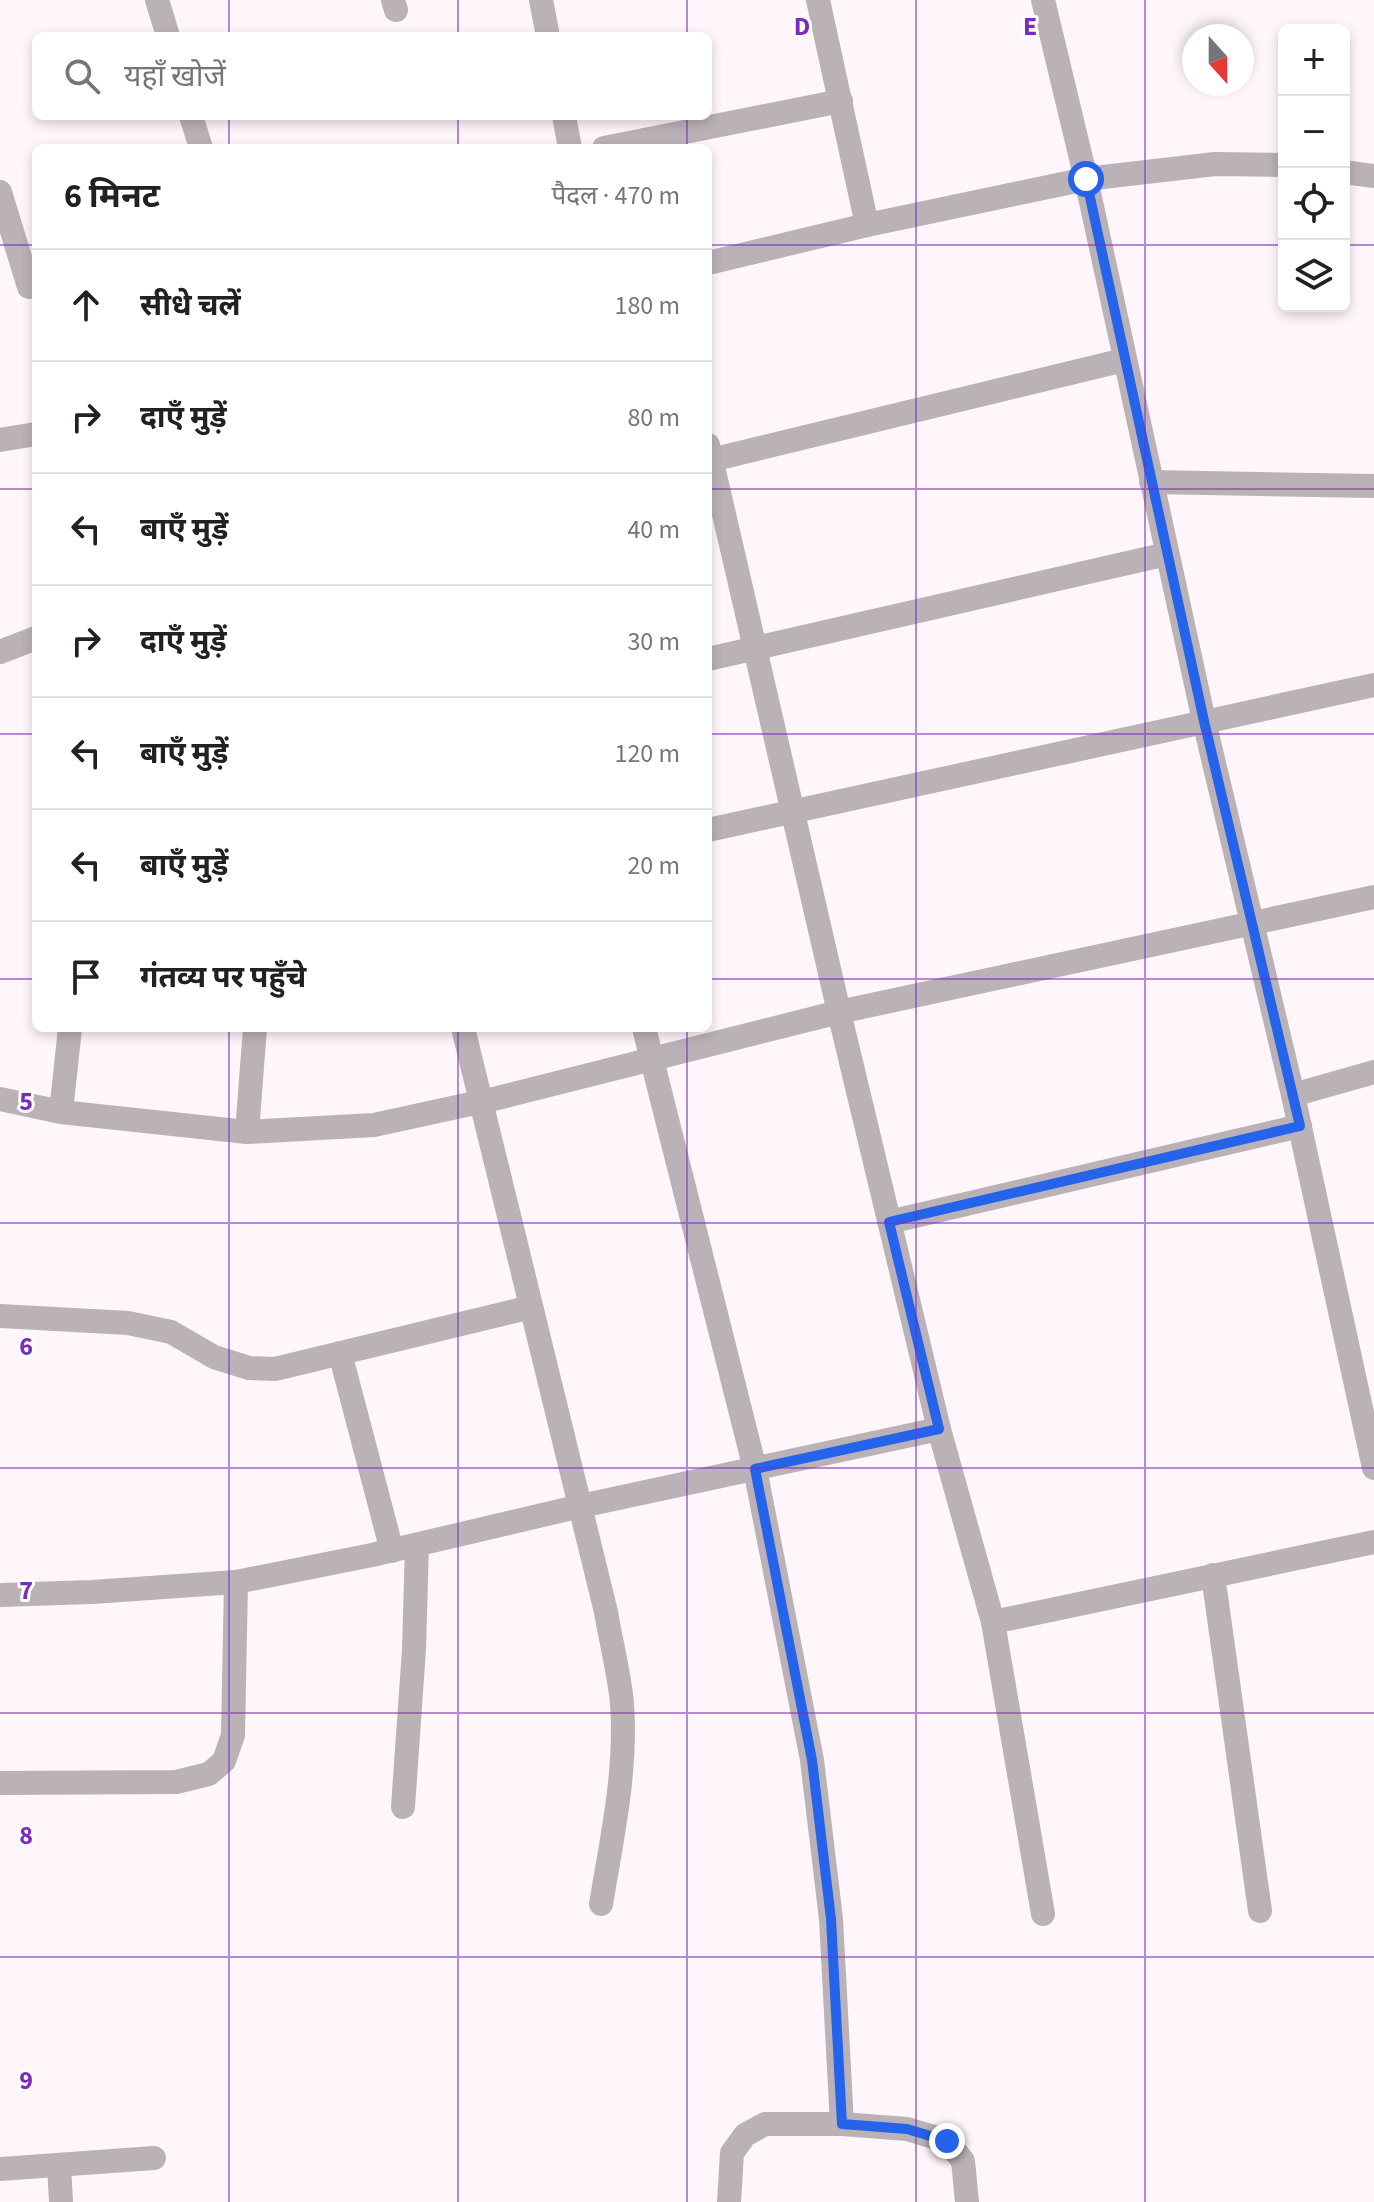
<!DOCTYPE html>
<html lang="hi">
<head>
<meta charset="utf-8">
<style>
	:root { --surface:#fff; --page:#f6f6f6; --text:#202124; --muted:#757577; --line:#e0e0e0 }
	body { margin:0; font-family:"Source Sans 3","Noto Sans Devanagari",sans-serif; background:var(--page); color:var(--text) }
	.controls { position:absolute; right:24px; top:24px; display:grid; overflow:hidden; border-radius:12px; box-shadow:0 4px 12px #0003 }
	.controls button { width:72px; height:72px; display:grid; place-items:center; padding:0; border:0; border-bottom:2px solid var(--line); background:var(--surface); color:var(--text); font:40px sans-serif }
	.compass { position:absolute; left:1182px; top:24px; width:72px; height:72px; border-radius:50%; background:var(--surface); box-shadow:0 4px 12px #0003; rotate:159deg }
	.stop { position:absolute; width:24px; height:24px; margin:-18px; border:6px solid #2563eb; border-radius:50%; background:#fff }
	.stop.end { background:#2563eb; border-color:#fff; box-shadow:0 2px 8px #0008 }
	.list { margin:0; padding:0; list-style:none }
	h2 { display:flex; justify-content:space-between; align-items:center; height:104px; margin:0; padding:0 32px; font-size:34px }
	h2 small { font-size:26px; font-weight:400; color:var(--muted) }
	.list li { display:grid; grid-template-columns:52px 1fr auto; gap:24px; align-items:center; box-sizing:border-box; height:112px; padding:0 32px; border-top:2px solid var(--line) }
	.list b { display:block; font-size:30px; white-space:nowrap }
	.list em { font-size:26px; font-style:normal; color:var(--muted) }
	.icon { flex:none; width:44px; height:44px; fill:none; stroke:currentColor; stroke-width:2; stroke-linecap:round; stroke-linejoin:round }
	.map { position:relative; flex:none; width:1374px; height:2202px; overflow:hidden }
	.search { position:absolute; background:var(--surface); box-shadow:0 4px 12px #0003; left:32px; top:32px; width:680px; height:88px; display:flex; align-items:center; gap:20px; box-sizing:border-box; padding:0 28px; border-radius:12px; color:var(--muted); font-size:30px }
	.panel { position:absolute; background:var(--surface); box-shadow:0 4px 12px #0003; left:32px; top:144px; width:680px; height:888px; border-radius:12px }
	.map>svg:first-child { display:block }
</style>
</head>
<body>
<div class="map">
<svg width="1374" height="2202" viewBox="0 0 1374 2202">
	<rect width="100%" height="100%" fill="#fef6fa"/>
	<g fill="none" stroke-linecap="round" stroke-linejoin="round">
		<g stroke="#bbb2b7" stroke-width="24">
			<path d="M157,0L168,36"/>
			<path d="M393,0L396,10"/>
			<path d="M541,0L548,36"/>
			<path d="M818,0L867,225"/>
			<path d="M1043,0L1086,179L1204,721L1293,1095L1374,1468"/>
			<path d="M191,116L201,148"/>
			<path d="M564,116L570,148"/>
			<path d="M604,148L841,101"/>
			<path d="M1344,172L1374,176"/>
			<path d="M0,192L29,287"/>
			<path d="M708,263L867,225L1086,179L1215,164L1284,165"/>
			<path d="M0,440L36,434"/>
			<path d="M708,445L839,1012L939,1429L993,1622L1043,1914"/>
			<path d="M711,460L1124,360"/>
			<path d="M1151,482L1374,486"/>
			<path d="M0,652L36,638"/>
			<path d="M708,659L1167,554"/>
			<path d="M708,830L1374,685"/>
			<path d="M463,1028L606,1612C611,1642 619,1673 622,1703C627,1770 612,1838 601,1904"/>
			<path d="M644,1028L755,1469L812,1760L831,1919L842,2124"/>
			<path d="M1293,1095L1374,1072"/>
			<path d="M0,1099L61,1112L247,1132L374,1125L498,1098L839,1012L1374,897"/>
			<path d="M61,1112L70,1028"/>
			<path d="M247,1132L255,1028"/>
			<path d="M889,1222L1300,1126"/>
			<path d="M0,1316L128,1323L171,1332L214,1357L249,1368L275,1369L531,1307"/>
			<path d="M340,1353L392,1551"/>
			<path d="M1213,1575L1260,1911"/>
			<path d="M0,1595L92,1592L236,1582L372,1555L581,1506L939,1429"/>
			<path d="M993,1622L1374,1542"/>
			<path d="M0,1783L176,1782L209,1774L224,1761L233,1735L236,1582"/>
			<path d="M403,1807L414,1649L417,1545"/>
			<path d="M59,2165L61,2202"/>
			<path d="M0,2169L154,2158"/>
			<path d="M729,2202L732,2153L745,2135L765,2124H842L907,2129L947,2141L963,2161L967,2202"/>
		</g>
	</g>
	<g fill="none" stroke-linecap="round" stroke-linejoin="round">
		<path stroke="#2563eb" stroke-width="10" d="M947,2141L907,2129L842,2124L831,1919L812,1760L755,1469L939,1429L889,1222L1300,1126L1204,721L1086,179"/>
	</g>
	<path fill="none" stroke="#7b2cbf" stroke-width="2" stroke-opacity="0.55" d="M229,0V36M458,0V36M687,0V36M916,0V2202M1145,0V2202M229,116V148M458,116V148M687,116V148M0,245H36M708,245H1284M1344,245H1374M0,489H36M708,489H1374M0,734H36M708,734H1374M0,979H36M708,979H1374M229,1028V2202M458,1028V2202M687,1028V2202M0,1223H1374M0,1468H1374M0,1713H1374M0,1957H1374"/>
	<g font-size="26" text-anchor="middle" font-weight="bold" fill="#7b2cbf" stroke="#fff" stroke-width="6" stroke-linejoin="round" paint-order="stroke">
		<text x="802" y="35">D</text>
		<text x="1030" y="35">E</text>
		<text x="26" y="1110">5</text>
		<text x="26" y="1355">6</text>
		<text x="26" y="1599">7</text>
		<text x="26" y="1844">8</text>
		<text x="26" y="2089">9</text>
	</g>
</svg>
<div class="controls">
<button>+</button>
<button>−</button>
<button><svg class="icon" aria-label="locate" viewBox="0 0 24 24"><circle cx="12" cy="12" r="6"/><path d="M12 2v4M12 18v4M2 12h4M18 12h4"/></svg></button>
<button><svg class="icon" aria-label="layers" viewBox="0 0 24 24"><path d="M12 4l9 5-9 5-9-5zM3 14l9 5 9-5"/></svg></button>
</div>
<svg class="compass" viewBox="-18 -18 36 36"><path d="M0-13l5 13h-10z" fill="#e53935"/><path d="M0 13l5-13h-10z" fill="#757577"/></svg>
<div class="stop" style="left:1086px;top:179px"></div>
<div class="stop end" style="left:947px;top:2141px"></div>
<div class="search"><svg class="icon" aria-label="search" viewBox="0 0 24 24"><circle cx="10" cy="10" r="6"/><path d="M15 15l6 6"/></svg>यहाँ खोजें</div>
<section class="panel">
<h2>6 मिनट<small>पैदल · 470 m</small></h2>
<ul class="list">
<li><svg class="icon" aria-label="ahead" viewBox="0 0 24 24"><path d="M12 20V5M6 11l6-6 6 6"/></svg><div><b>सीधे चलें</b></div><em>180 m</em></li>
<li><svg class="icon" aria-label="right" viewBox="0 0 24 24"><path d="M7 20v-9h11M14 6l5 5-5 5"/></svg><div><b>दाएँ मुड़ें</b></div><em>80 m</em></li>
<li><svg class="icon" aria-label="left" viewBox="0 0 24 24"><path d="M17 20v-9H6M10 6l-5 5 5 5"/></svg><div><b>बाएँ मुड़ें</b></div><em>40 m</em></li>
<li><svg class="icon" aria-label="right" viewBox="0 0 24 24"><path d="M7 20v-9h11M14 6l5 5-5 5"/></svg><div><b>दाएँ मुड़ें</b></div><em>30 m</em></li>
<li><svg class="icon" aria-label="left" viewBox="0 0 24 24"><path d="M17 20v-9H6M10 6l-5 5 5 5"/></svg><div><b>बाएँ मुड़ें</b></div><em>120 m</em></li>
<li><svg class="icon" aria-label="left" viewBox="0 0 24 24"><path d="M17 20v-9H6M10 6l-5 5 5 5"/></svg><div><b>बाएँ मुड़ें</b></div><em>20 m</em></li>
<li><svg class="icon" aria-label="arrive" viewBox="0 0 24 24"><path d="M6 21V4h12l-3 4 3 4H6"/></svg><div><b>गंतव्य पर पहुँचे</b></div></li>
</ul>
</section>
</div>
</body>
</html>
